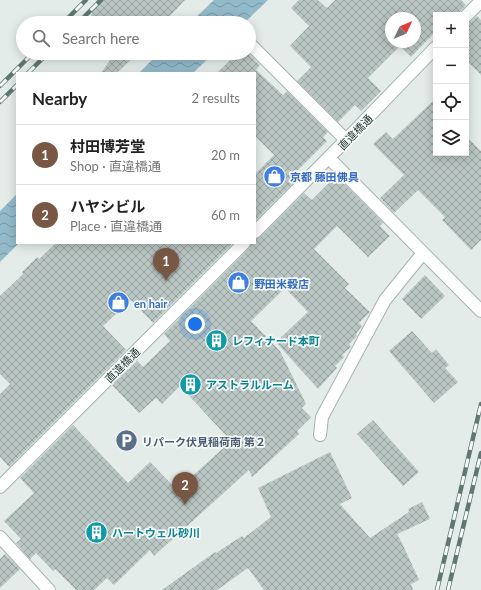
<!DOCTYPE html>
<html lang="en">
<head>
<meta charset="utf-8">
<style>
	:root { --surface:#fff; --page:#f6f6f6; --text:#222; --muted:#767676; --line:#e0e0e0; --accent:#785844 }
	body { margin:0; font-family:Lato,"Noto Sans JP",sans-serif; background:var(--page); color:var(--text) }
	.controls { position:absolute; right:12px; top:12px; display:grid; overflow:hidden; border-radius:0px; box-shadow:0 2px 10px #0003 }
	.controls button { width:36px; height:36px; display:grid; place-items:center; padding:0; border:0; border-bottom:1px solid var(--line); background:var(--surface); color:var(--text); font:20px sans-serif }
	.compass { position:absolute; left:385px; top:12px; width:36px; height:36px; border-radius:50%; background:var(--surface); box-shadow:0 2px 10px #0003; rotate:46deg }
	.you { position:absolute; left:195px; top:324px; width:14px; height:14px; margin:-10px; border:3px solid #fff; border-radius:50%; background:#1a73e8; box-shadow:0 0 0 6px #1a73e833 }
	.badge { display:grid; place-items:center; width:26px; height:26px; border-radius:50%; background:var(--accent); color:#fff; font-size:13px; font-weight:700 }
	.pin { position:absolute; translate:-50% -33px; filter:drop-shadow(0 1px 2px #0008) }
	.pin::after { content:''; position:absolute; top:21px; width:14px; height:12px; background:inherit; clip-path:polygon(0 0,100% 0,50% 100%) }
	.list { margin:0; padding:0; list-style:none }
	h2 { display:flex; justify-content:space-between; align-items:center; height:52px; margin:0; padding:0 16px; font-size:17px }
	h2 small { font-size:13px; font-weight:400; color:var(--muted) }
	.list li { display:grid; grid-template-columns:26px 1fr auto; gap:12px; align-items:center; box-sizing:border-box; height:60px; padding:0 16px; border-top:1px solid var(--line) }
	.list b { display:block; font-size:15px; white-space:nowrap }
	.list p { margin:0; font-size:13px; white-space:nowrap; color:var(--muted) }
	.list em { font-size:13px; font-style:normal; color:var(--muted) }
	.icon { flex:none; width:22px; height:22px; fill:none; stroke:currentColor; stroke-width:2; stroke-linecap:round; stroke-linejoin:round }
	.map { position:relative; flex:none; width:481px; height:590px; overflow:hidden }
	.search { position:absolute; background:var(--surface); box-shadow:0 2px 10px #0003; left:16px; top:16px; width:240px; height:44px; display:flex; align-items:center; gap:10px; box-sizing:border-box; padding:0 14px; border-radius:22px; color:var(--muted); font-size:15px }
	.panel { position:absolute; background:var(--surface); box-shadow:0 2px 10px #0003; left:16px; top:72px; width:240px; height:172px; border-radius:0px }
	.map>svg:first-child { display:block }
</style>
</head>
<body>
<div class="map">
<svg width="481" height="590" viewBox="0 0 481 590">
	<defs>
		<pattern id="water-waves" width="16" height="10" patternUnits="userSpaceOnUse"><rect width="16" height="10" fill="#93baca"/><path d="M0 5q4-4 8 0t8 0" fill="none" stroke="#7898a5"/></pattern>
		<pattern id="building-cross-hatch" width="8" height="8" patternUnits="userSpaceOnUse"><rect width="8" height="8" fill="#bac6c3"/><path d="M0 0l8 8M0 8l8-8" fill="none" stroke="#97a29f"/></pattern>
	</defs>
	<rect width="100%" height="100%" fill="#e4ece9"/>
	<g fill="url(#water-waves)">
		<path d="M214,0H268L244,23H190Z"/>
		<path d="M159,53H214L193,73H139Z"/>
		<path d="M17,194V243H19L0,262V211Z"/>
	</g>
	<g fill="url(#building-cross-hatch)" fill-rule="evenodd">
		<path d="M97,0H185L167,19L170,22L169,23H88Z"/>
		<path d="M299,0H318L327,8L335,0H461L466,5L460,11L459,15H436V31L411,57L400,46L368,78L381,91L361,111L355,105L338,122L297,81L311,67L290,46L309,26L291,8ZM391,18H415V42H391Z"/>
		<path d="M477,16L481,20V75L466,60V23L471,22Z"/>
		<path d="M115,53H138L117,73H101Z"/>
		<path d="M237,53H248L260,65L256,70L283,95L287,91L328,132L323,137L327,141L290,178L294,182L255,221V174L274,155L255,136V71L253,73H217Z"/>
		<path d="M433,101L436,104V153H466V136L481,151V240L471,250L442,220L445,217L418,190L394,213L380,198L404,175L373,144L386,132L393,139Z"/>
		<path d="M336,176L383,223L380,226L390,236L368,257L337,226L314,249L349,284L345,288L370,312L359,323L362,326L356,334L357,336L349,344L351,347L342,355L344,357L335,366L337,368L318,389L276,342L308,312L285,288L251,321L280,351L306,404L302,408L311,417L297,431L299,434L252,477L249,470L154,556L150,550L114,585L107,578L94,590H76L55,569L53,571L36,553L30,559L16,543L21,539L4,521L34,493L20,478L73,425L128,483L150,462L177,490L231,441L180,386L162,404L156,398L139,413L112,385L137,361L143,367L170,341L164,334L249,248L251,243H255V239L260,237L304,193L312,200Z"/>
		<path d="M56,243H233L153,323L131,300L103,326L126,350L9,467L0,457V394L10,384L0,374V296L23,274L22,272L37,257L39,259Z"/>
		<path d="M425,275L445,296L421,319L402,299Z"/>
		<path d="M412,331L432,353L436,349L449,365L445,368L458,382L434,403L389,351Z"/>
		<path d="M373,420L419,472L403,486L357,434Z"/>
		<path d="M330,452L352,498L340,504L370,538L409,512L408,509L422,502L430,519L397,534L402,543L419,580L411,584L413,590H264L248,568L217,590H162L215,552L216,553L242,536L244,538L271,517L258,488Z"/>
		<path d="M5,554L20,569L0,588V559Z"/>
	</g>
	<g fill="none" stroke-linecap="round" stroke-linejoin="round">
		<defs>
			<g id="minor">
				<path d="M249,43L346,140"/>
				<path d="M329,158L481,311"/>
				<path d="M320,435L322,417L385,300L423,253"/>
				<path d="M0,537L49,590"/>
			</g>
			<g id="secondary">
				<path d="M466,16L481,1"/>
				<path d="M255,232L346,140L436,47"/>
				<path d="M0,487L244,243"/>
			</g>
		</defs>
		<use href="#minor" stroke="#a7b3b1" stroke-width="14"/>
		<use href="#secondary" stroke="#a1b3af" stroke-width="14"/>
		<use href="#minor" stroke="#fff" stroke-width="12"/>
		<use href="#secondary" stroke="#fff" stroke-width="12"/>
		<defs>
			<g id="rail">
				<path d="M63,23L86,0"/>
				<path d="M78,23L101,0"/>
				<path d="M28,73L48,53"/>
				<path d="M0,86L33,53"/>
				<path d="M0,102L17,85"/>
				<path d="M437,590L481,404"/>
				<path d="M448,590L481,453"/>
			</g>
		</defs>
		<use href="#rail" stroke="#607774" stroke-width="4.5"/>
		<use href="#rail" stroke="#f4f9f7" stroke-width="3" stroke-dasharray="9" stroke-linecap="butt"/>
	</g>
	<defs>
		<symbol id="shop-disc" viewBox="-11 -11 22 22"><circle r="9.5" fill="#3f7fe0" stroke="#f4f9f7"/><path d="M-5-2.5h2.3a2.7 3.5 0 0 1 5.4 0H5L5.5 6h-11ZM-1.5-2.5h3a1.5 2.3 0 0 0-3 0Z" fill="#fff"/></symbol>
		<symbol id="building-disc" viewBox="-11 -11 22 22"><circle r="9.5" fill="#0f9aa8" stroke="#f4f9f7"/><path d="M-4-6H4V6H1V3H-1V6H-4ZM-2.5-4.3h1.7v1.8h-1.7ZM.8-4.3h1.7v1.8H.8ZM-2.5-1h1.7V.8h-1.7ZM.8-1h1.7V.8H.8Z" fill="#fff"/></symbol>
		<symbol id="parking-disc" viewBox="-11 -11 22 22"><circle r="9.5" fill="#5c6f8a" stroke="#f4f9f7"/><path d="M-3.5-5.5H1a3.5 3.5 0 0 1 0 7H-1V5.5H-3.5ZM-1-3.4V-.6H.8a1.4 1.4 0 0 0 0-2.8Z" fill="#fff"/></symbol>
	</defs>
	<g fill-rule="evenodd">
		<use href="#shop-disc" x="262" y="164" width="25" height="25"/>
		<use href="#shop-disc" x="226" y="270" width="25" height="25"/>
		<use href="#shop-disc" x="106" y="290" width="25" height="25"/>
		<use href="#building-disc" x="204" y="328" width="25" height="25"/>
		<use href="#building-disc" x="178" y="372" width="25" height="25"/>
		<use href="#parking-disc" x="114" y="428" width="25" height="25"/>
		<use href="#building-disc" x="84" y="520" width="25" height="25"/>
	</g>
	<g text-anchor="middle" dominant-baseline="central" stroke-width="3.5" stroke-linejoin="round" paint-order="stroke">
		<g font-size="11" fill="#263b39" stroke="#f4f9f7">
			<text transform="translate(355 132) rotate(-46)">直違橋通</text>
			<text transform="translate(122 365) rotate(-45)">直違橋通</text>
		</g>
		<g font-size="11" font-weight="bold" fill="#366cbe" stroke="#f4f9f7" text-anchor="start">
			<text x="290" y="176">京都 藤田佛具</text>
			<text x="254" y="283">野田米穀店</text>
			<text x="134" y="303">en hair</text>
		</g>
		<g font-size="11" font-weight="bold" fill="#0d838f" stroke="#f4f9f7" text-anchor="start">
			<text x="232" y="340">レフィナード本町</text>
			<text x="206" y="384">アストラルルーム</text>
			<text x="112" y="532">ハートウェル砂川</text>
		</g>
		<g font-size="11" font-weight="bold" fill="#4e5e75" stroke="#f4f9f7" text-anchor="start">
			<text x="142" y="441">リパーク伏見稲荷南 第２</text>
		</g>
	</g>
</svg>
<div class="controls">
<button>+</button>
<button>−</button>
<button><svg class="icon" aria-label="locate" viewBox="0 0 24 24"><circle cx="12" cy="12" r="6"/><path d="M12 2v4M12 18v4M2 12h4M18 12h4"/></svg></button>
<button><svg class="icon" aria-label="layers" viewBox="0 0 24 24"><path d="M12 4l9 5-9 5-9-5zM3 14l9 5 9-5"/></svg></button>
</div>
<svg class="compass" viewBox="-18 -18 36 36"><path d="M0-13l5 13h-10z" fill="#e53935"/><path d="M0 13l5-13h-10z" fill="#767676"/></svg>
<div class="you"></div>
<div class="pin badge" style="left:166px;top:281px">1</div>
<div class="pin badge" style="left:185px;top:505px">2</div>
<div class="search"><svg class="icon" aria-label="search" viewBox="0 0 24 24"><circle cx="10" cy="10" r="6"/><path d="M15 15l6 6"/></svg>Search here</div>
<section class="panel">
<h2>Nearby<small>2 results</small></h2>
<ul class="list">
<li><span class="badge">1</span><div><b>村田博芳堂</b><p>Shop · 直違橋通</p></div><em>20 m</em></li>
<li><span class="badge">2</span><div><b>ハヤシビル</b><p>Place · 直違橋通</p></div><em>60 m</em></li>
</ul>
</section>
</div>
</body>
</html>
